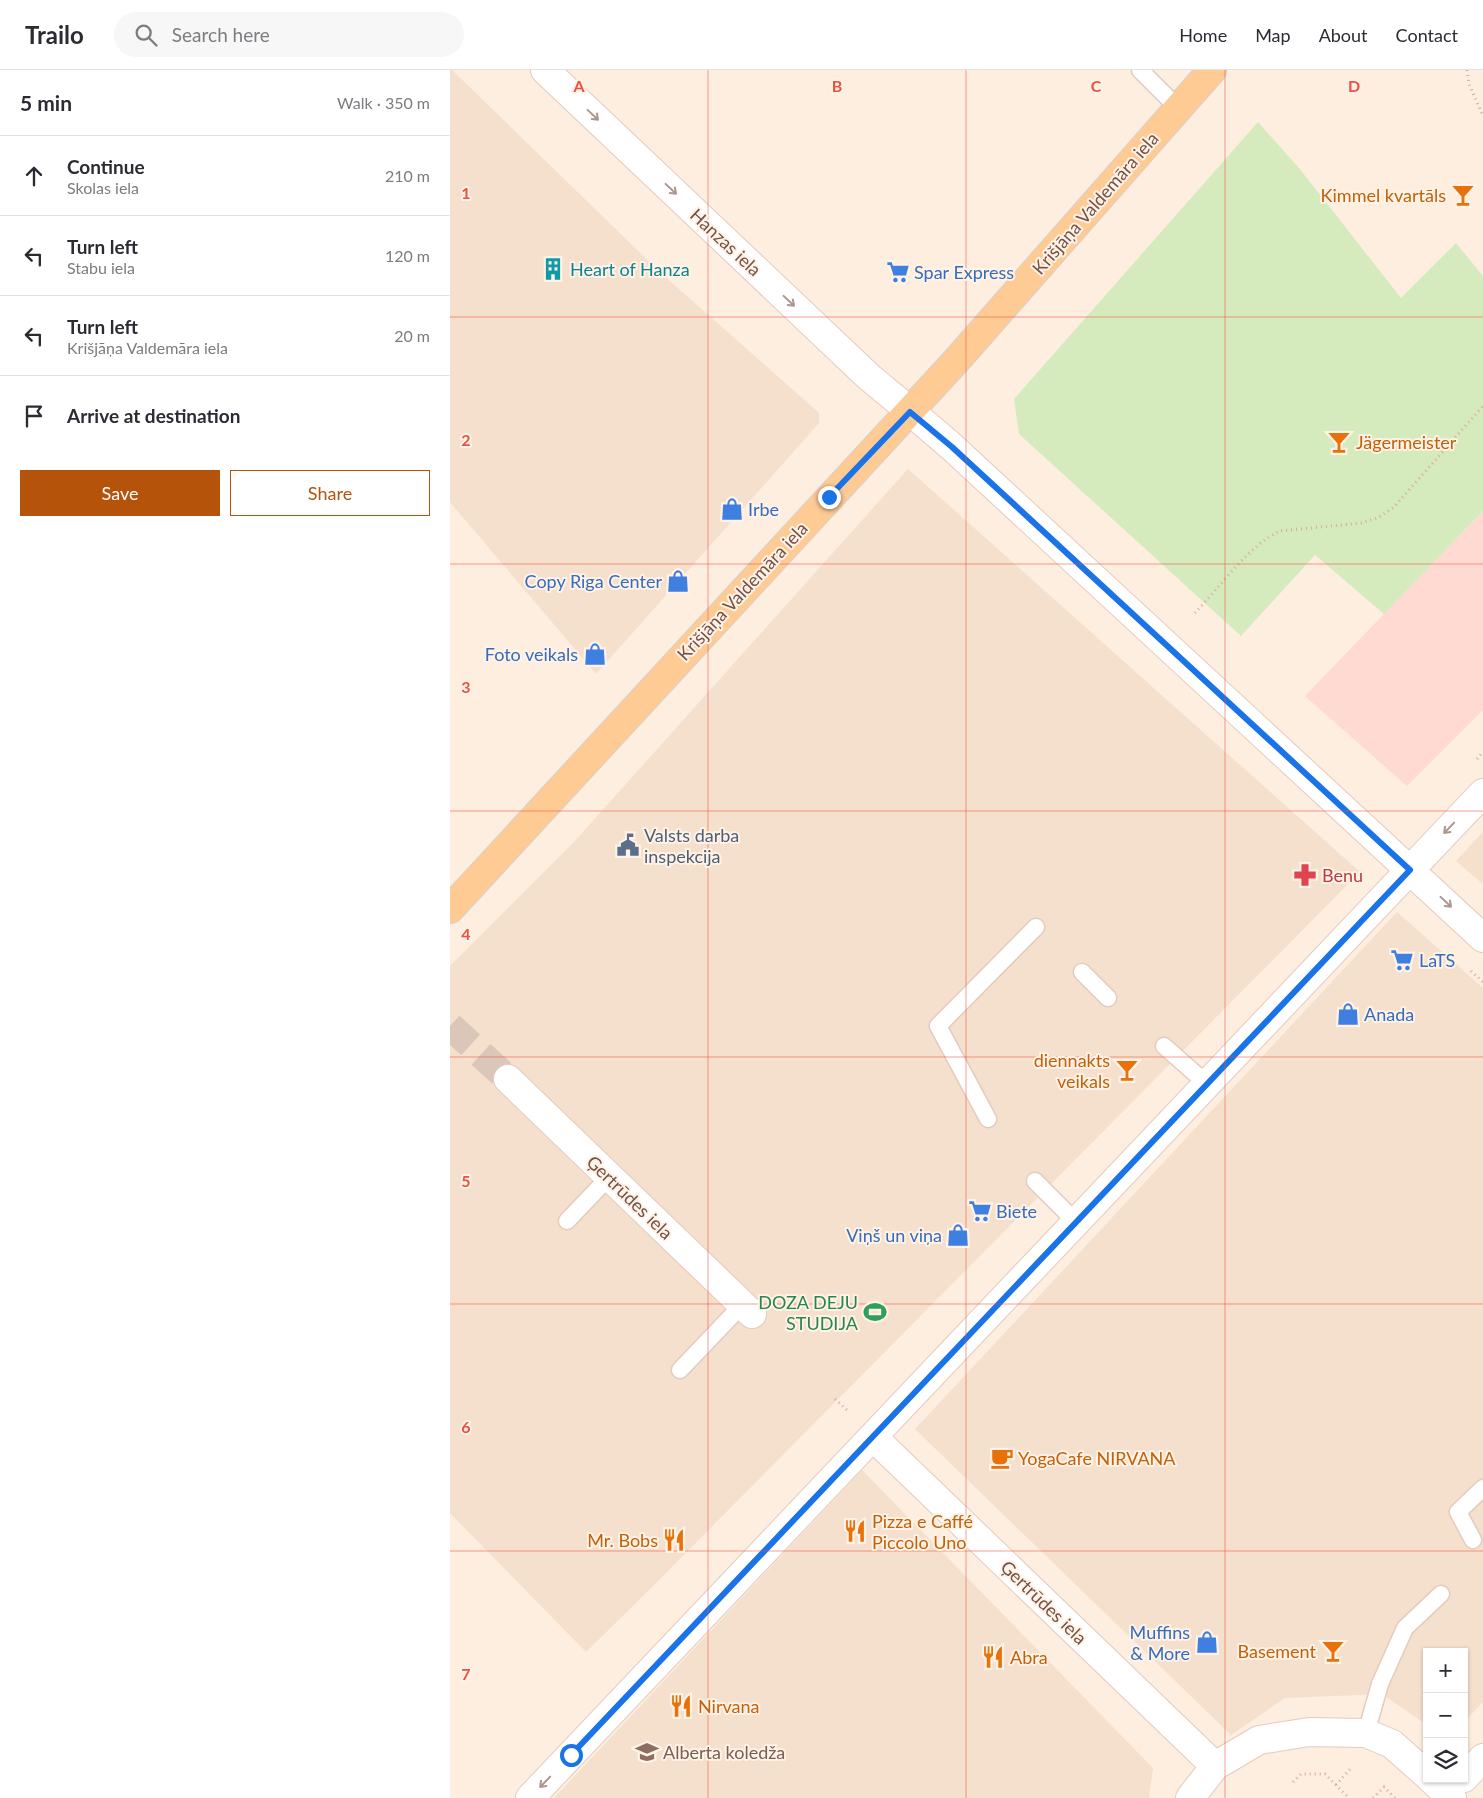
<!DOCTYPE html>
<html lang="en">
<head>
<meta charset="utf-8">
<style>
	:root { --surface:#fff; --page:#f7f7f7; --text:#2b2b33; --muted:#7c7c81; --line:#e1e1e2; --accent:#b45309 }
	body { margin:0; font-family:Lato,sans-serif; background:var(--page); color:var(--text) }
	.controls { position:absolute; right:15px; bottom:15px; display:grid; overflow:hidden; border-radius:0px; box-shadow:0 1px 4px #0004 }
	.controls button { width:45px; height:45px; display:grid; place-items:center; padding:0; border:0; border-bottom:1px solid var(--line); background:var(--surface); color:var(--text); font:25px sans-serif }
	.stop { position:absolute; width:15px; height:15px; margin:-11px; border:4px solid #1a73e8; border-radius:50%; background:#fff }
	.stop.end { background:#1a73e8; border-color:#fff; box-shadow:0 1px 5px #0008 }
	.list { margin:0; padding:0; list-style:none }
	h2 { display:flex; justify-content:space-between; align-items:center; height:65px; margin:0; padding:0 20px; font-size:21px }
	h2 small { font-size:16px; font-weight:400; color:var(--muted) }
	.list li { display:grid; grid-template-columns:32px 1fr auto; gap:15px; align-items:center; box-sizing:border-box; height:80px; padding:0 20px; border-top:1px solid var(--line) }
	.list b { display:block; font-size:19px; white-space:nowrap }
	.list p { margin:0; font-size:16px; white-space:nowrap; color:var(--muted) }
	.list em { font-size:16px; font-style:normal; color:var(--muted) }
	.actions { display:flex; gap:10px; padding:15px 20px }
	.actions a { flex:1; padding:11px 0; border:1px solid var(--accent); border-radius:0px; text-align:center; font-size:18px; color:var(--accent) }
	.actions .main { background:var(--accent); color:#fff }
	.icon { flex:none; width:28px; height:28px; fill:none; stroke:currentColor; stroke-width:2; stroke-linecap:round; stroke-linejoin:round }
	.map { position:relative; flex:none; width:1033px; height:1728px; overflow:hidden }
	header { display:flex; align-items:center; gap:30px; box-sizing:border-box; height:70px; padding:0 25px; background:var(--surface); border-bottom:1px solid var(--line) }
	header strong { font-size:24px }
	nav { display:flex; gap:28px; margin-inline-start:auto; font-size:18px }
	.search { width:350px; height:45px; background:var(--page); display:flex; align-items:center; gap:12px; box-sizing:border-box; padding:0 18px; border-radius:28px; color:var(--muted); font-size:19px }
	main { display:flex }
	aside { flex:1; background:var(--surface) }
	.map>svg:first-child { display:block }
</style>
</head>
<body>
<header>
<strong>Trailo</strong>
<div class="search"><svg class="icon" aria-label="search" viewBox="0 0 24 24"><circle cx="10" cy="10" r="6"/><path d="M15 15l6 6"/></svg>Search here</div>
<nav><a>Home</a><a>Map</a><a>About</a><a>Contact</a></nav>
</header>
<main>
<aside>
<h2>5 min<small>Walk · 350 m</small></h2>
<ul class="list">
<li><svg class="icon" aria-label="ahead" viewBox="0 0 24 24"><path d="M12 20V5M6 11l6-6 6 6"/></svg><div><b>Continue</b><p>Skolas iela</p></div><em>210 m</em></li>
<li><svg class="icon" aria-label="left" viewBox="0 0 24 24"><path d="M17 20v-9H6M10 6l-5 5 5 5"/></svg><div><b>Turn left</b><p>Stabu iela</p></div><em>120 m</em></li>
<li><svg class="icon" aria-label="left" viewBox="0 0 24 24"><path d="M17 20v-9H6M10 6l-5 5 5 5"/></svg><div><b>Turn left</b><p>Krišjāņa Valdemāra iela</p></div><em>20 m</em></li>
<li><svg class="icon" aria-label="arrive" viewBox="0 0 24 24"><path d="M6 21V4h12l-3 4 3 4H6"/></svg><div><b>Arrive at destination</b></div></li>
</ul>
<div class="actions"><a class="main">Save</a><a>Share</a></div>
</aside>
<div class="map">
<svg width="1033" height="1728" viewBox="0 0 1033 1728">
	<rect width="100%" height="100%" fill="#fdeedf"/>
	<g fill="#f5dfcd">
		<path d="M0,0H2L212,204L369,343V353L146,604L0,432Z"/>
		<path d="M458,399L910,802L201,1518L136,1582L0,1443V896L124,772Z"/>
		<path d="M1033,762V814L1006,791Z"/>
		<path d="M947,842L1033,918V1632L1014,1652V1582H977V1655L932,1624L835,1628L781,1665L465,1359Z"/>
		<path d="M412,1400L703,1698L699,1728H104Z"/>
	</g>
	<path fill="#ffdad2" d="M1033,441V640L957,716L855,626Z"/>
	<path fill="#d5ebbd" d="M808,52L849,98L951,228L1006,173L1033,206V441L934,544L865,485L791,566L569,364L564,329Z"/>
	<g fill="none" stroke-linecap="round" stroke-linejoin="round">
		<path stroke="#dbc7b9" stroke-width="28" stroke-dasharray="28 14" stroke-linecap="butt" d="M0,956L58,1009"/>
		<defs>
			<g id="service">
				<path d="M690,0L728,38"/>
				<path d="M632,902L658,928"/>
				<path d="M714,976L757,1014"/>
				<path d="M538,1049L488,956L586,857"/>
				<path d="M585,1111L626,1152"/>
				<path d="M117,1151L159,1107"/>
				<path d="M230,1300L292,1235"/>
				<path d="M1023,1470L1008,1442L1033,1418"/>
				<path d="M916,1663L930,1614L955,1558L991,1524"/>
			</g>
			<g id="minor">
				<path d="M460,341L502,377L1033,868"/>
				<path d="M58,1009L302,1244"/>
				<path d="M423,1367L765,1696"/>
				<path d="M1014,1708L1033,1688"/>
				<path d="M981,1709L1002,1728"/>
				<path d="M80,1728L1033,723"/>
				<path d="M740,1728L765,1696L809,1670L859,1662L916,1663L942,1674L977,1705"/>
			</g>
			<path id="tertiary" d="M95,0L419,307L460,341"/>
			<path id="primary" d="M0,839L506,291L762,0"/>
		</defs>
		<use href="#service" stroke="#e4cbbe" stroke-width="19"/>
		<use href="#minor" stroke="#e4cbbe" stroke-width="30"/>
		<use href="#tertiary" stroke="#e4cbbe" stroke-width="30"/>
		<use href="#primary" stroke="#d8cecb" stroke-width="30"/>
		<g stroke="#d9aa99" stroke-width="3" stroke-dasharray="1 4" stroke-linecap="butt">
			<path d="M1017,0L1019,14L1033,46"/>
			<path d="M745,543C768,519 801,473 830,461L911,453L928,448L944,437L1033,336"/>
			<path d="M1027,689L1033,682"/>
			<path d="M1021,901L1033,912"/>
			<path d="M385,1329L399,1342"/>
			<path d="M843,1712L851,1704H875L899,1728"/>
			<path d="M886,1715L902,1697"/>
			<path d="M923,1728L934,1717L945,1728"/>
		</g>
		<use href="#service" stroke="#fff" stroke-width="16"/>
		<use href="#minor" stroke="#fff" stroke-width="28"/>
		<use href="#tertiary" stroke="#fff" stroke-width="28"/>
		<use href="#primary" stroke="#ffcb94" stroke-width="28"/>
	</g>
	<defs><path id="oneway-shaft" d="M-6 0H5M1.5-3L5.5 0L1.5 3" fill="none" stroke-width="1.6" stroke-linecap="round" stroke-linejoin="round" transform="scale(1.25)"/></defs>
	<g stroke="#ac9790">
		<use href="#oneway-shaft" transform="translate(143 45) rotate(43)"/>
		<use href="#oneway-shaft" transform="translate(221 119) rotate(43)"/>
		<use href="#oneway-shaft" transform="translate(339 231) rotate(43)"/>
		<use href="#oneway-shaft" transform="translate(999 758) rotate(134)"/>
		<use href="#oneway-shaft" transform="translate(996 832) rotate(43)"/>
		<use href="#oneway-shaft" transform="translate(95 1712) rotate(134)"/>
	</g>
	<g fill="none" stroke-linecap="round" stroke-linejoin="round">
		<path stroke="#1a73e8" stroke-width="6" d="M121,1685L960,800L502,377L460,342L379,427"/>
	</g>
	<path fill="none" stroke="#ef503d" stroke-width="1" stroke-opacity="0.55" d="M258,0V1728M516,0V1728M775,0V1728M0,247H1033M0,494H1033M0,741H1033M0,987H1033M0,1234H1033M0,1481H1033"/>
	<defs>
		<symbol id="bar-bare" viewBox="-9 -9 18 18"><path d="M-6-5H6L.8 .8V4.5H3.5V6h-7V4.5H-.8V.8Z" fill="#e8710a" stroke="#fff2e6" stroke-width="2.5" paint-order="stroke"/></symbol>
		<symbol id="building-bare" viewBox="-9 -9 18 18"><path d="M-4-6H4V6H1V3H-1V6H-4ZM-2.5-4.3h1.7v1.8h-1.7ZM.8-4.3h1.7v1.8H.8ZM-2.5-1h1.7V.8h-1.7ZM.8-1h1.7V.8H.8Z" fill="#0f9aa8" stroke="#fff2e6" stroke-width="2.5" paint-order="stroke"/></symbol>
		<symbol id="supermarket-bare" viewBox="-9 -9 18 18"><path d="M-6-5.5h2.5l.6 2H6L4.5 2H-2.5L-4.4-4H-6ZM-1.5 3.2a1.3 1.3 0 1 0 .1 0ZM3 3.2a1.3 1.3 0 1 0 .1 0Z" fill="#3f7fe0" stroke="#fff2e6" stroke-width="2.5" paint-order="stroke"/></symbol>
		<symbol id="shop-bare" viewBox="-9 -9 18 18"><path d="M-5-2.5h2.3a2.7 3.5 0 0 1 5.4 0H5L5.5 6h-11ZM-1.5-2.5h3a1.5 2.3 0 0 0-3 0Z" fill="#3f7fe0" stroke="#fff2e6" stroke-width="2.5" paint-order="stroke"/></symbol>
		<symbol id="civic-bare" viewBox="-9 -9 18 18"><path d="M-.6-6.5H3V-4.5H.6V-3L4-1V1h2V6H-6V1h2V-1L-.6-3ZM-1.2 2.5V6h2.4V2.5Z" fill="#5c6f8a" stroke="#fff2e6" stroke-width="2.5" paint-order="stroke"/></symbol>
		<symbol id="pharmacy-bare" viewBox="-9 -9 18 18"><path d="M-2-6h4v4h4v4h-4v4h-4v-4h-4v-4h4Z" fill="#e0444e" stroke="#fff2e6" stroke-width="2.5" paint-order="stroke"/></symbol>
		<symbol id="stadium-bare" viewBox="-9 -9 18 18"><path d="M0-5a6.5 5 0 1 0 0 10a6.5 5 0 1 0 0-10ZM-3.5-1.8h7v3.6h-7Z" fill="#2e9e5b" stroke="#fff2e6" stroke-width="2.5" paint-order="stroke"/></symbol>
		<symbol id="cafe-bare" viewBox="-9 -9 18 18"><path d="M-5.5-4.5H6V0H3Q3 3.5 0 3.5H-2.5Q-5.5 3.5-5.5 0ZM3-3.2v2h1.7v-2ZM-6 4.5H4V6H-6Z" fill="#e8710a" stroke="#fff2e6" stroke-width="2.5" paint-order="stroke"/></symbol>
		<symbol id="restaurant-bare" viewBox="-9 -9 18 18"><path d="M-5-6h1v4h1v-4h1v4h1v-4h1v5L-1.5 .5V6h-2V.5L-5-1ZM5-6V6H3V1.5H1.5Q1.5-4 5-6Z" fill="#e8710a" stroke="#fff2e6" stroke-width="2.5" paint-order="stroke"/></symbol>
		<symbol id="university-bare" viewBox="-9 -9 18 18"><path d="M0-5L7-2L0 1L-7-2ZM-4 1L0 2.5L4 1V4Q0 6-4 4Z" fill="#8d6e63" stroke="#fff2e6" stroke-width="2.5" paint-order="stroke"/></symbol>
	</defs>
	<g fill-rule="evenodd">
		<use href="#bar-bare" x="997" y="109" width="32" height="32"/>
		<use href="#building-bare" x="87" y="183" width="32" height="32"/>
		<use href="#supermarket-bare" x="432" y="186" width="32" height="32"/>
		<use href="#bar-bare" x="873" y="356" width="32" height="32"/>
		<use href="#shop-bare" x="266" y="423" width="32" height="32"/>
		<use href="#shop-bare" x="212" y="495" width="32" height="32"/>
		<use href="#shop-bare" x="129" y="568" width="32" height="32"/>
		<use href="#civic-bare" x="162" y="759" width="32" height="32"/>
		<use href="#pharmacy-bare" x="839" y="789" width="32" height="32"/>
		<use href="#supermarket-bare" x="936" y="874" width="32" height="32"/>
		<use href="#shop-bare" x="882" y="928" width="32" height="32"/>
		<use href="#bar-bare" x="661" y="984" width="32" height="32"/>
		<use href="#supermarket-bare" x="514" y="1125" width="32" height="32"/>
		<use href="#shop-bare" x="492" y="1149" width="32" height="32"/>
		<use href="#stadium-bare" x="409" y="1226" width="32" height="32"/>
		<use href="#cafe-bare" x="536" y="1372" width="32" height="32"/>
		<use href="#restaurant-bare" x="389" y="1445" width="32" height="32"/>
		<use href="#restaurant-bare" x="208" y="1454" width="32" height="32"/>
		<use href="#shop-bare" x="741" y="1556" width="32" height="32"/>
		<use href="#bar-bare" x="867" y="1565" width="32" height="32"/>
		<use href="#restaurant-bare" x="527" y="1571" width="32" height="32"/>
		<use href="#restaurant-bare" x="215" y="1620" width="32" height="32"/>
		<use href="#university-bare" x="181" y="1666" width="32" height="32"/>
	</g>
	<g text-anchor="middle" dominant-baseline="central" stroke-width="4" stroke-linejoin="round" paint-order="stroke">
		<g font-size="18" fill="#c56008" stroke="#fff2e6" text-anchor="start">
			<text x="996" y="125" text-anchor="end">Kimmel kvartāls</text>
			<text x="906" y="372">Jägermeister</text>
			<text x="660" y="990" text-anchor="end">diennakts<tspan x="660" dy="21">veikals</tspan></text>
			<text x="568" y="1388">YogaCafe NIRVANA</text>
			<text x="422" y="1451">Pizza e Caffé<tspan x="422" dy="21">Piccolo Uno</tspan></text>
			<text x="208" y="1470" text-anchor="end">Mr. Bobs</text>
			<text x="866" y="1581" text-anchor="end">Basement</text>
			<text x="560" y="1587">Abra</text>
			<text x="248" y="1636">Nirvana</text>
		</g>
		<g font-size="18" fill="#755146" stroke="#fff2e6">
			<text transform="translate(645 133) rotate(-49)">Krišjāņa Valdemāra iela</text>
			<text transform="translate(276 172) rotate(43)">Hanzas iela</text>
			<text transform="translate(292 521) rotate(-47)">Krišjāņa Valdemāra iela</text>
			<text transform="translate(180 1127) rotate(44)">Ģertrūdes iela</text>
			<text transform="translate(594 1532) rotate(44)">Ģertrūdes iela</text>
		</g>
		<g font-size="18" fill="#0d838f" stroke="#fff2e6" text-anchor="start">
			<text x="120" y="199">Heart of Hanza</text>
		</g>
		<g font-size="18" fill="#366cbe" stroke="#fff2e6" text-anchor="start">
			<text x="464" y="202">Spar Express</text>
			<text x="298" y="439">Irbe</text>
			<text x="212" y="511" text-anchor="end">Copy Riga Center</text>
			<text x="128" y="584" text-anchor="end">Foto veikals</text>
			<text x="969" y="890">LaTS</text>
			<text x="914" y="944">Anada</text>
			<text x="546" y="1141">Biete</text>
			<text x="492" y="1165" text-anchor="end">Viņš un viņa</text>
			<text x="740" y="1562" text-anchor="end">Muffins<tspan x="740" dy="21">&amp; More</tspan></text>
		</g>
		<g font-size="18" fill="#4e5e75" stroke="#fff2e6" text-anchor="start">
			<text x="194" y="765">Valsts darba<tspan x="194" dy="21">inspekcija</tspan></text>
		</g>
		<g font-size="18" fill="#be3a42" stroke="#fff2e6" text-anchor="start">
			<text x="872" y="805">Benu</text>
		</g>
		<g font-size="18" fill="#27864d" stroke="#fff2e6" text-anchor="end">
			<text x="408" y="1232">DOZA DEJU<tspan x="408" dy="21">STUDIJA</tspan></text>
		</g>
		<g font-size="18" fill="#785e54" stroke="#fff2e6" text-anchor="start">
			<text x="213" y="1682">Alberta koledža</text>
		</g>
	</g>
	<g font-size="16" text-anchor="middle" font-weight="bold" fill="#ef503d" stroke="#fff2e6" stroke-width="4" stroke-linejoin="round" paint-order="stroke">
		<text x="129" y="22">A</text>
		<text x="387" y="22">B</text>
		<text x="646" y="22">C</text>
		<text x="904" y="22">D</text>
		<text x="16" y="129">1</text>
		<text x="16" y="376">2</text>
		<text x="16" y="623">3</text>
		<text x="16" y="870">4</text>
		<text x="16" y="1117">5</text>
		<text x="16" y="1363">6</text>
		<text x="16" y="1610">7</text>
	</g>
</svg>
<div class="controls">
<button>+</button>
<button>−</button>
<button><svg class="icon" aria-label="layers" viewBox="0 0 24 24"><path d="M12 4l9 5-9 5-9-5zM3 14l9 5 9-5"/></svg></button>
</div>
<div class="stop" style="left:121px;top:1685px"></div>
<div class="stop end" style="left:379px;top:427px"></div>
</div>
</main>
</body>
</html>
